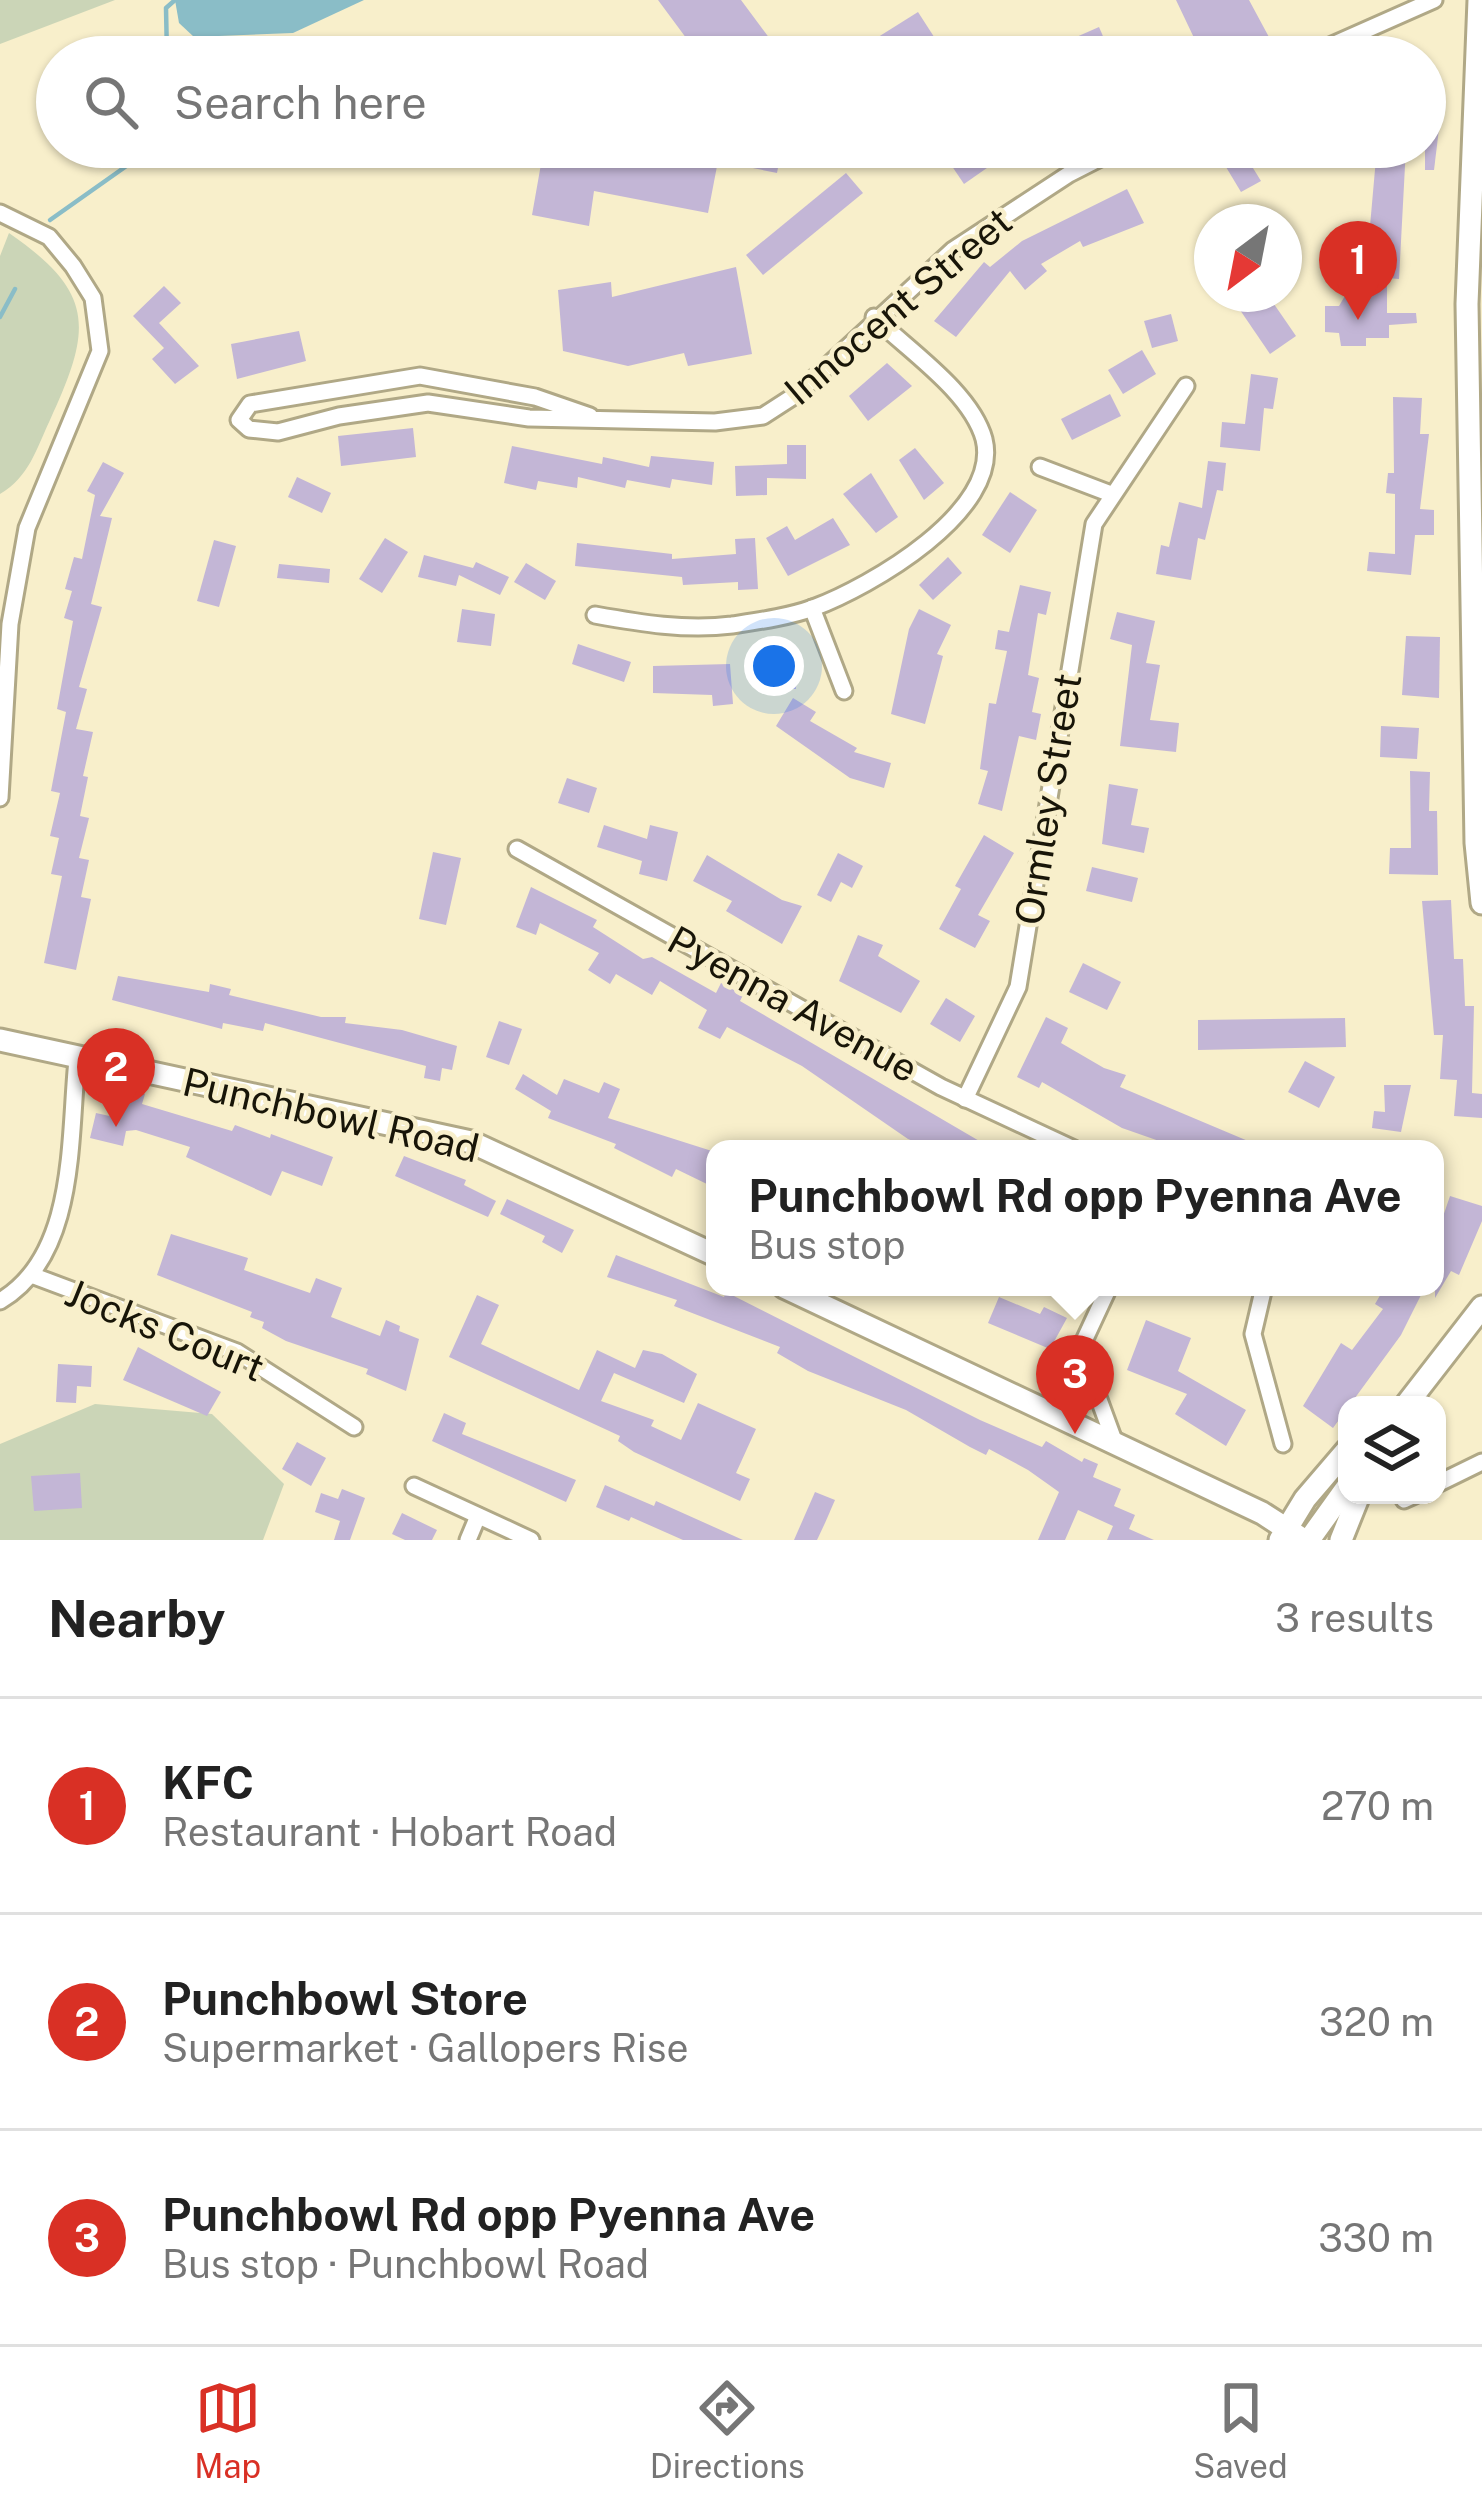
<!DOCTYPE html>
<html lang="en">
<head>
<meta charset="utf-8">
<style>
	:root { --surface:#fff; --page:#f2f2f2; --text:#222; --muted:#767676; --line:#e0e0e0; --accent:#d93025 }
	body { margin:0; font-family:"Public Sans",sans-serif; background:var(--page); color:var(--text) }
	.controls { position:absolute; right:36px; bottom:36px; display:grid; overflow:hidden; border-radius:24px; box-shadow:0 3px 9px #0004 }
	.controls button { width:108px; height:108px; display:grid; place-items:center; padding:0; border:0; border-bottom:3px solid var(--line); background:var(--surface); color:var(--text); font:60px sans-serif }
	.compass { position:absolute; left:1194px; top:204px; width:108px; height:108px; border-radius:50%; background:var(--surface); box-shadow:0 3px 9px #0004; rotate:212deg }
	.you { position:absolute; left:774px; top:666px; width:42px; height:42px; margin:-30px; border:9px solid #fff; border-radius:50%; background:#1a73e8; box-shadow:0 0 0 18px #1a73e833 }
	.badge { display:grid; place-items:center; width:78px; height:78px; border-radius:50%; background:var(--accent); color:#fff; font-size:39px; font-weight:700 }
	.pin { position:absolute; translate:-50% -99px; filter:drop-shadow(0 3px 6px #0008) }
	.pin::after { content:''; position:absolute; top:63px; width:42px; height:36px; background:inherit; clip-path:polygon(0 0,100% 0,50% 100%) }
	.popup { position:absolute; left:706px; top:1140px; width:738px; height:156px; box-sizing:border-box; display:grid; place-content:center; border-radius:24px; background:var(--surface); filter:drop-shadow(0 3px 9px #0005); font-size:39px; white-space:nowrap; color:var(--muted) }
	.popup b { font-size:45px; color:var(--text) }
	.popup::after { content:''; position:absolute; left:50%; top:100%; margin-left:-24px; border:24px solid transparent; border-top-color:var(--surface) }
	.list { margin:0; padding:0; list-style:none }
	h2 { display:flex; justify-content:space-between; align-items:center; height:156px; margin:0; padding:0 48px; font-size:51px }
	h2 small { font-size:39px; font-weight:400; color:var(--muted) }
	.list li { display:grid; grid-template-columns:78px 1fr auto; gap:36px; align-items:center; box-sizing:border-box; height:216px; padding:0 48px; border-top:3px solid var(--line) }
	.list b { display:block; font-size:45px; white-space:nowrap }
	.list p { margin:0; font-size:39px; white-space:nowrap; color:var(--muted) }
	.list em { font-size:39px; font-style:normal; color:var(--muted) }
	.icon { flex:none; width:66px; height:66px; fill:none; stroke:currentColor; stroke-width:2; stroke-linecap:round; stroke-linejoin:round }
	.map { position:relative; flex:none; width:1482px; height:1540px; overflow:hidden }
	.search { position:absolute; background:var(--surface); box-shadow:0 3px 9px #0004; left:36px; right:36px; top:36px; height:132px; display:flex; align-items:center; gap:30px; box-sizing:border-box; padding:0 42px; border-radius:66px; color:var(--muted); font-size:45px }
	.sheet { height:804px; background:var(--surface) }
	nav { display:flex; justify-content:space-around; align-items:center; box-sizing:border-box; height:168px; border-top:3px solid var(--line); background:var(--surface); font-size:33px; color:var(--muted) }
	nav a { display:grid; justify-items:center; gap:6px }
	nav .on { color:var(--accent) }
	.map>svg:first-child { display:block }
</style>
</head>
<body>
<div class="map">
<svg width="1482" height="1540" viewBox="0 0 1482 1540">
	<rect width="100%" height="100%" fill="#f8efcb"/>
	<g fill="#cbd5b7">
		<path d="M0,0H115L0,44Z"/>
		<path d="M9,233C96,293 92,329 50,420C36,450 29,477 0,494V256Z"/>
		<path d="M95,1404L212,1414L284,1484L263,1540H0V1444Z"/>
	</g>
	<path fill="#8abdc7" d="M175,0H364L293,33L194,37L179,23Z"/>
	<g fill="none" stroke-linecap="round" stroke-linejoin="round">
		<g stroke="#8abdc7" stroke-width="4.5">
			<path d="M167,57L166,8L175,0"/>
			<path d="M50,220L142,155L145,147"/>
			<path d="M0,317L15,289"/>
		</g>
	</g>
	<g fill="#c3b6d6">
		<path d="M658,0H741L770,39L745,57H730L714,36L695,50Z"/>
		<path d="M1176,0H1249L1270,39L1233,57H1164L1196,42Z"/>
		<path d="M918,12L947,57H886L875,39Z"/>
		<path d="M1099,27L1112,57H1031Z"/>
		<path d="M1425,94L1443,96L1434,170H1425Z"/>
		<path d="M544,147H782L777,173L718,161L708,213L594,191L589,226L532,215Z"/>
		<path d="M939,147H1017L964,184Z"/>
		<path d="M1214,147H1240L1261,181L1241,192Z"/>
		<path d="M1377,147H1406L1399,279L1387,278V313H1416L1417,323L1389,325V338H1366V346H1341L1339,333L1325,332V306H1339L1349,289L1348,251H1358V226H1370Z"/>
		<path d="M846,173L863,193L763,275L746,255Z"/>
		<path d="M1127,189L1144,223L1083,247L1080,241L1041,264L1047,271L1025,290L1010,271L956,337L934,321L984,262L990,267L1022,241Z"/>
		<path d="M736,267L752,354L688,366L684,353L628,366L563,351L558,290L611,282L612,297Z"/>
		<path d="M164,286L181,303L159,323L199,366L175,384L152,359L164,348L133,316Z"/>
		<path d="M1267,294L1296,336L1270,354L1240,310Z"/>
		<path d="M1171,314L1178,341L1152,348L1144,321Z"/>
		<path d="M299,331L306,361L237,379L231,344Z"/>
		<path d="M1142,350L1156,374L1123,394L1108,370Z"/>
		<path d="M887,363L912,386L868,421L849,396Z"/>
		<path d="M1251,374L1278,378L1273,409L1264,408L1260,451L1220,447L1222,422L1245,424Z"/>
		<path d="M1110,394L1121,416L1072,440L1061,419Z"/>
		<path d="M1393,397L1422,398L1420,434H1429L1420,509L1434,510V535H1415L1411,575L1367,571L1369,552L1395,554V494L1386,493L1388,473H1394Z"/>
		<path d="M413,428L416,457L341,466L338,436Z"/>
		<path d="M787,445H806V479L767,478V495L736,496L735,466L787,464Z"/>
		<path d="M512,446L602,464L603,457L649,467L651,456L714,462L712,485L672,479L670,488L627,480L625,488L578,477L577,488L538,481L536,490L504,483Z"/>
		<path d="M915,448L944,483L924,500L899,460Z"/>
		<path d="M1208,461L1226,463L1223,491L1217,490L1205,540L1198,538L1191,580L1156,574L1161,545L1169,547L1179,502L1202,508Z"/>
		<path d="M103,462L124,473L100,516L112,518L91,604L102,607L79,687L87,689L76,729L93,732L83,776L88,777L80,816L89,818L79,858L89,860L81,897L91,899L76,970L44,963L62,876L51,874L59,838L50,836L60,793L51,791L66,712L57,709L73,621L64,618L72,591L65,589L74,557L82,559L95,495L87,491Z"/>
		<path d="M871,473L898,517L876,533L843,494Z"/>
		<path d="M297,477L331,493L322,513L288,497Z"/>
		<path d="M1010,492L1037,510L1010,553L982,535Z"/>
		<path d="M833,518L850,545L788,576L766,538L787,526L795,540Z"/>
		<path d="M385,538L408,552L382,593L359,579Z"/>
		<path d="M755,538L758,589L738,590V582L683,585L682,577L575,566L577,543L672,554V559L736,554L735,539Z"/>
		<path d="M214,540L236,546L219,607L197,601Z"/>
		<path d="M424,555L473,568L476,562L509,577L500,595L459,575L456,586L418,577Z"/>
		<path d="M948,557L962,573L933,600L919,585Z"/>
		<path d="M526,563L556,581L545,600L514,582Z"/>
		<path d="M279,564L330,569L329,583L277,578Z"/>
		<path d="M1020,585L1051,592L1046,615L1038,613L1028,675L1039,678L1032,712L1041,714L1036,740L1019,736L1002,811L978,804L988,771L980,769L989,703L996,704L1007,651L995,649L998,630L1009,632Z"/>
		<path d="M462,609L495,614L491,646L457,642Z"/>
		<path d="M919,609L951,625L937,654L943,656L925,724L891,714L909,629Z"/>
		<path d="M1117,612L1155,621L1146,663L1160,665L1150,720L1179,723L1176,752L1120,746L1132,645L1110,639Z"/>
		<path d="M1406,636L1440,637L1439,698L1402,695Z"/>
		<path d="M578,644L631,662L624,682L572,664Z"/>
		<path d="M761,651L797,652L796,689H761Z"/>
		<path d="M730,664L733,704L713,706L712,695L653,693V666Z"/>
		<path d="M793,698L816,712L810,721L857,748L854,752L891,763L884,788L850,778L776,726Z"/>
		<path d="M1381,726L1419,728L1417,759L1380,757Z"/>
		<path d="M1410,771L1430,772L1429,811H1437L1438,875L1389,874L1390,848H1411Z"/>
		<path d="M567,778L597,788L589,813L558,803Z"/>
		<path d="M1109,784L1138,789L1131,825L1149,828L1144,853L1102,844Z"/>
		<path d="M604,825L647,839L650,825L678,832L667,881L639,874L642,861L597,847Z"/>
		<path d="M984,835L1014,853L978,915L990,921L975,948L939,929L961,889L955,886Z"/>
		<path d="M433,852L461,858L446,925L419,919Z"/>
		<path d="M838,853L863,866L852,888L841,882L831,902L817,895Z"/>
		<path d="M707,855L782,900L802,906L782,944L726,911L732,901L693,881Z"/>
		<path d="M1092,867L1138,878L1132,902L1086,891Z"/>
		<path d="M531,887L597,920L593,927L643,959L652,957L716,993L721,983L743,995L740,1001L993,1149H932L908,1139L802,1066L727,1027L720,1039L698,1028L707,1010L660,981L652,995L616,974L610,984L588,970L599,953L540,923L536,935L516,927Z"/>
		<path d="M1451,900L1454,959H1463L1465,1006H1474L1472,1093L1482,1094V1118L1454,1116L1457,1080L1440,1079L1443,1035H1434L1422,901Z"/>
		<path d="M858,935L883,945L878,956L920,981L901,1013L839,981Z"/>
		<path d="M1083,963L1121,982L1107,1010L1069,992Z"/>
		<path d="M118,976L209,992L210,984L231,989L229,995L321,1017H346L345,1023L402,1030L457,1046L452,1070L442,1068L440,1081L424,1078L426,1066L265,1023L263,1031L223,1023L222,1029L112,1000Z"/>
		<path d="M946,998L975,1016L960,1042L930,1024Z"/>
		<path d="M1046,1017L1068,1028L1061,1043L1104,1068L1126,1075L1120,1087L1267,1149H1182L1122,1128L1042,1082L1039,1088L1017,1077Z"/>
		<path d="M1345,1018L1346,1047L1198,1050V1020Z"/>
		<path d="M499,1021L522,1029L509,1065L486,1057Z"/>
		<path d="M1305,1061L1335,1077L1319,1108L1288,1092Z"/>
		<path d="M523,1074L557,1095L564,1079L599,1093L604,1082L620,1089L608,1118L715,1152L711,1186L676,1169L672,1177L614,1148L616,1144L548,1118L551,1111L515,1089Z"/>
		<path d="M1384,1085H1411L1401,1132L1372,1128L1374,1111L1385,1112Z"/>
		<path d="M121,1089L145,1094L142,1104L232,1131L235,1125L270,1138L271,1134L333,1157L322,1186L282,1171L271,1196L186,1157L190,1147L136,1130L126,1131L123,1146L90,1138L96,1113L114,1117Z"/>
		<path d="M404,1156L466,1180L464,1185L496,1201L488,1217L395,1176Z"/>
		<path d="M1450,1196L1482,1206V1221L1459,1275L1451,1271L1435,1298V1240Z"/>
		<path d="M507,1199L574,1230L562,1253L542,1242L545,1236L500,1214Z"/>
		<path d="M171,1234L248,1258L244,1270L310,1293L316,1278L342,1288L331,1317L380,1336L386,1320L400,1326L399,1331L419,1339L406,1391L366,1374L368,1369L286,1341L262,1328L264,1322L250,1317L252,1312L157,1275Z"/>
		<path d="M616,1255L724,1297L726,1292L980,1420L1042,1447L1046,1441L1082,1462L1084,1458L1098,1464L1093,1477L1121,1489L1114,1506L1135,1515L1129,1529L1154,1540H1107L1113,1526L1078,1510L1065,1540H1038L1059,1492L1028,1470L989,1449L986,1455L970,1447L906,1410L808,1371L777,1353L780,1347L674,1306L677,1300L607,1277Z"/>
		<path d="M1385,1287H1425L1401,1335L1333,1428L1303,1406L1341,1343L1352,1350L1383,1309L1375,1304Z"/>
		<path d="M477,1295L499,1305L481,1344L579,1390L597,1350L635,1368L643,1350L662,1354L697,1374L684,1403L614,1373L601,1401L654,1420L651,1426L681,1440L698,1403L756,1429L736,1473L750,1479L740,1501L634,1452L618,1441L620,1436L449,1357Z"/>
		<path d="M999,1297L1040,1314L1044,1307L1067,1318L1050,1349L988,1323Z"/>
		<path d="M1146,1320L1191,1338L1178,1371L1246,1410L1226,1446L1175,1414L1187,1394L1127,1370Z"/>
		<path d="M138,1347L221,1392L207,1416L123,1380Z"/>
		<path d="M58,1364L92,1366L91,1387L77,1386L76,1403L56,1402Z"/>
		<path d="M444,1413L466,1423L462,1434L576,1480L566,1502L432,1441Z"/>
		<path d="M297,1442L326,1458L311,1486L282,1469Z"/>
		<path d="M80,1473L82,1508L34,1511L31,1476Z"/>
		<path d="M605,1485L654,1506L656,1501L743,1540H683L631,1517L629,1521L596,1507Z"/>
		<path d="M342,1489L365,1498L350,1540H334L340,1521L315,1512L321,1493L338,1499Z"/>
		<path d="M815,1492L835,1500L825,1523L817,1540H794Z"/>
		<path d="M402,1513L437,1530L432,1540H405L392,1534Z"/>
	</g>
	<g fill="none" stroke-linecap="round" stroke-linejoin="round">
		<defs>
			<g id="street">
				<path d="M1305,57L1434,0"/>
				<path d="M0,213L49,237L73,266L93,298L100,351L27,528L10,624L0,798"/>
				<path d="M590,416L535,397L420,376L250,404L239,420L249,429L278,432L339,416L428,403L529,418L715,422L763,416L797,394L953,250L1069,174L1122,147"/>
				<path d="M1040,467L1111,494"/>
				<path d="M812,608L844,691"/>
				<path d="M595,615C640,623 686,631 732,625C758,621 788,617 813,608C870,587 1002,511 984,439C971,392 908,350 874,317"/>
				<path d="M517,849L941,1087L1074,1149"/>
				<path d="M965,1099L1018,987L1094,524L1186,386"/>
				<path d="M34,1276L237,1352L354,1427"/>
				<path d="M1264,1287L1253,1334L1283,1444"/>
				<path d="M0,1301C77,1256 69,1138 77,1060"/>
				<path d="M1070,1374L1097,1394L1115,1443"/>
				<path d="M1050,1414L1109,1287"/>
				<path d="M1437,1484L1482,1462"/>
				<path d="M414,1486L531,1540"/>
				<path d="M1404,1500L1415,1495"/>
				<path d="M468,1540L478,1516"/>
			</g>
			<g id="secondary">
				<path d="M1479,0L1467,304L1476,843L1482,903"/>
				<path d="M0,1040L471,1142L715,1255"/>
				<path d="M784,1287L1262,1513L1304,1540"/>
				<path d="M1406,1405L1482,1307"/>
				<path d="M1280,1540L1305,1499L1347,1450"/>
				<path d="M1309,1540L1347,1487"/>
				<path d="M1341,1540L1359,1495"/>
			</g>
		</defs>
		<use href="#street" stroke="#b0a886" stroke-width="21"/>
		<use href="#secondary" stroke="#b0a886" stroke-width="27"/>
		<use href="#street" stroke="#fff" stroke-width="15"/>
		<use href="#secondary" stroke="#fff" stroke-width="21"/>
	</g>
	<g text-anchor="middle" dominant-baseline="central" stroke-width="9" stroke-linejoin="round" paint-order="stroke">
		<g font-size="39" fill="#181508" stroke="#f8efcb">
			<text transform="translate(898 306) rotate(-40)">Innocent Street</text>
			<text transform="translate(1048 799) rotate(-81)">Ormley Street</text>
			<text transform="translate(793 1004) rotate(29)">Pyenna Avenue</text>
			<text transform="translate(331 1115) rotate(13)">Punchbowl Road</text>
			<text transform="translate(165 1330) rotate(22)">Jocks Court</text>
		</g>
	</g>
</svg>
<div class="controls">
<button><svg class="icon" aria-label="layers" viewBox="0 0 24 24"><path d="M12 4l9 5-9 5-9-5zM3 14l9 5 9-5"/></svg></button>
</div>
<svg class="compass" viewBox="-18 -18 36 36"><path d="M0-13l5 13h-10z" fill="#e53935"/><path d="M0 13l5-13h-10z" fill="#767676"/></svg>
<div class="you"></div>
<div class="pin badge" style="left:1358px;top:320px">1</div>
<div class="pin badge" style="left:116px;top:1127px">2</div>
<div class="pin badge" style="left:1075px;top:1434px">3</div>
<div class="popup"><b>Punchbowl Rd opp Pyenna Ave</b>Bus stop</div>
<div class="search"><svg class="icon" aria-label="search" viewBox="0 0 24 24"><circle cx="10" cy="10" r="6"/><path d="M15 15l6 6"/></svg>Search here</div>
</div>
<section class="sheet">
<h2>Nearby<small>3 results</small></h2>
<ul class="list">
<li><span class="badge">1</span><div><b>KFC</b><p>Restaurant · Hobart Road</p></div><em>270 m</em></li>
<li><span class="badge">2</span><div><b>Punchbowl Store</b><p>Supermarket · Gallopers Rise</p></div><em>320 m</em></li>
<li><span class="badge">3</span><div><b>Punchbowl Rd opp Pyenna Ave</b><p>Bus stop · Punchbowl Road</p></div><em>330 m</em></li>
</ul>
</section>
<nav>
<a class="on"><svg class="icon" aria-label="map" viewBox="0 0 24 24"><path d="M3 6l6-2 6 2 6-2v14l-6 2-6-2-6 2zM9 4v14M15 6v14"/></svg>Map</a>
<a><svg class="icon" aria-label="directions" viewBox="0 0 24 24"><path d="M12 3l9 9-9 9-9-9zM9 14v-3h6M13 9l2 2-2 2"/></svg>Directions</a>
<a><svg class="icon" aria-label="saved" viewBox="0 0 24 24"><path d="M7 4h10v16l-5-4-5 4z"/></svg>Saved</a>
</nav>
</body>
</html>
